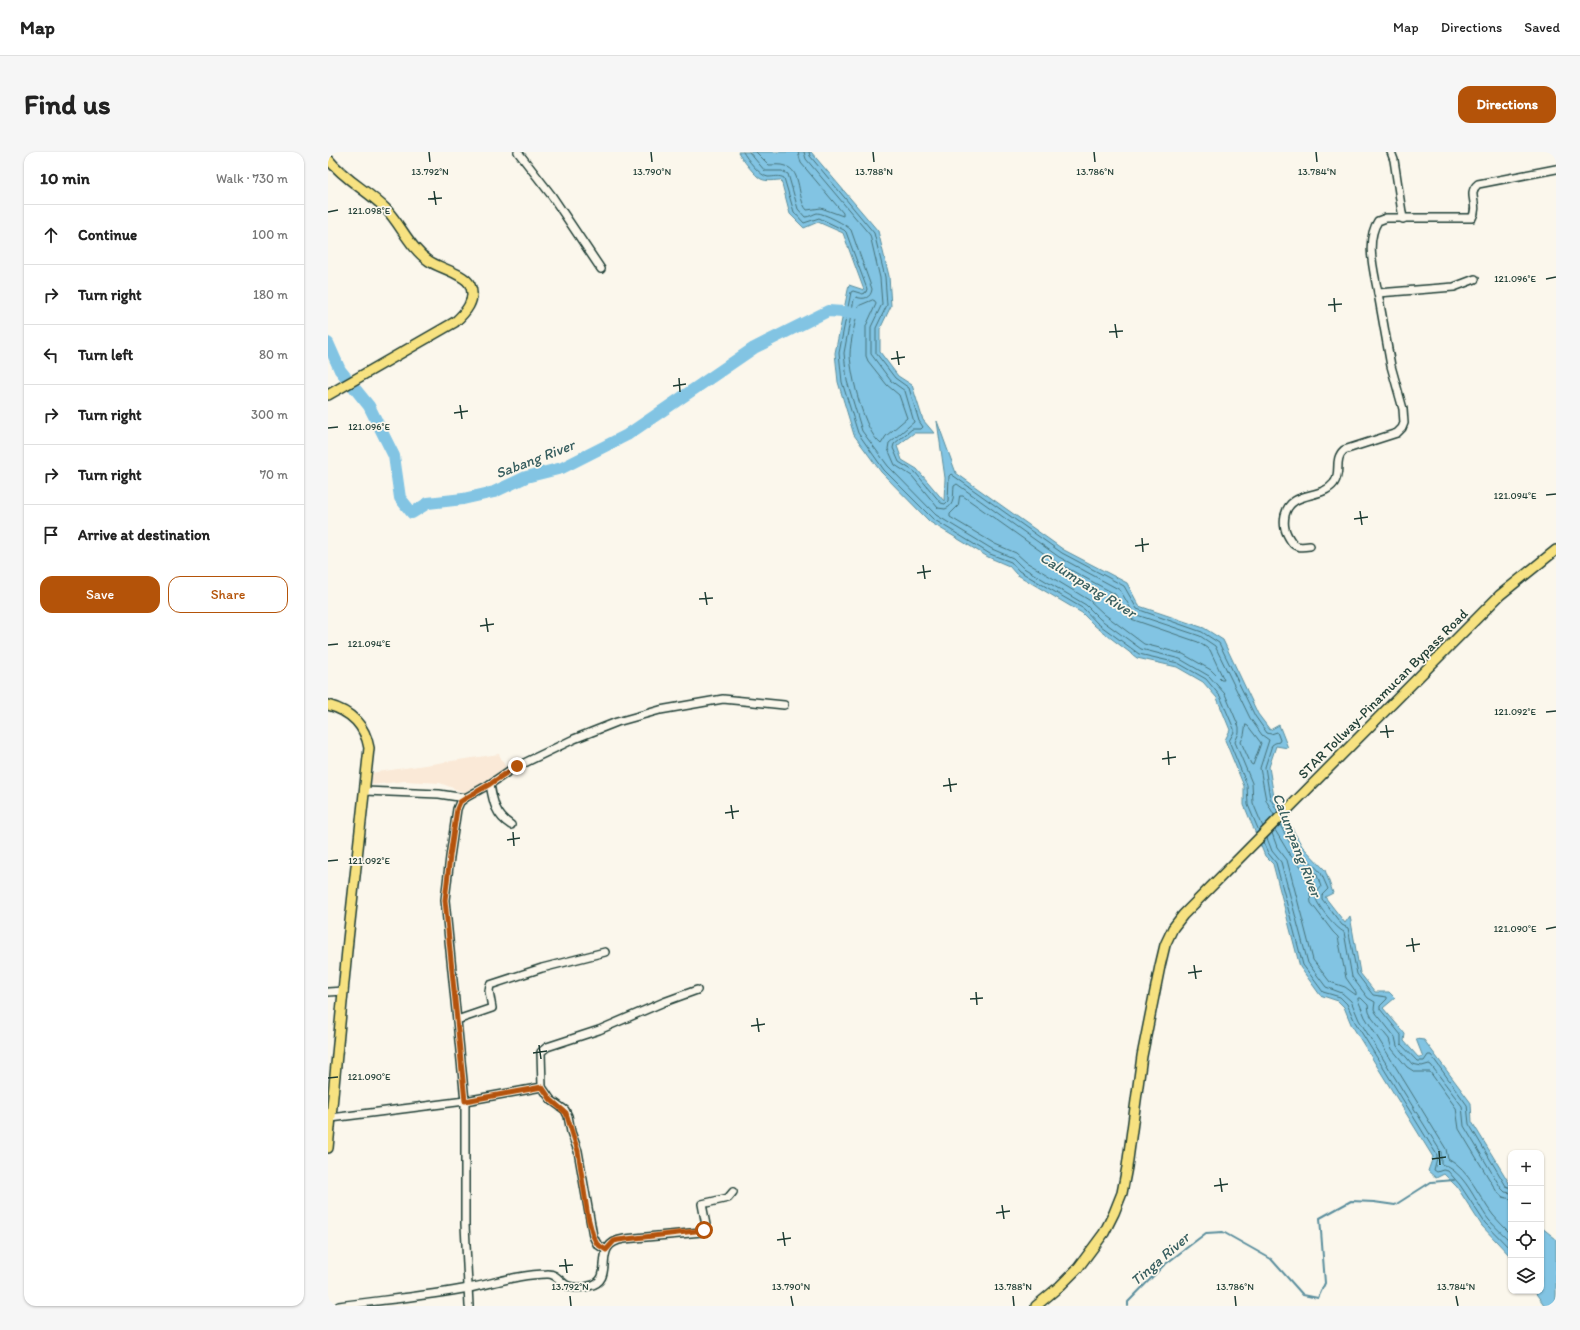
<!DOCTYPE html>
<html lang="en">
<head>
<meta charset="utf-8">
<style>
	:root { --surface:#fff; --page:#f6f6f6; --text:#222; --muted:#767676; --line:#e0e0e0; --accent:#b45309 }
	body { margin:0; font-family:Itim,sans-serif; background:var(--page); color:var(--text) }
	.controls { position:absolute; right:12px; bottom:12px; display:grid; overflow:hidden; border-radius:8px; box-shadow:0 1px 3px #0004 }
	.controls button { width:36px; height:36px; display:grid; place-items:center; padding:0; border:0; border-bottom:1px solid var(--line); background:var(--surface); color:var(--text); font:20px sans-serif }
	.stop { position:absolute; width:12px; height:12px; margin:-9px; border:3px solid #b45309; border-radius:50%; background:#fff }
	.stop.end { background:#b45309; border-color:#fff; box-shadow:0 1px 4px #0008 }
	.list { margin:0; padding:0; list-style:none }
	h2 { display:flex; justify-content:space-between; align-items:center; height:52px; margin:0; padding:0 16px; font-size:17px }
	h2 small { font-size:13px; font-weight:400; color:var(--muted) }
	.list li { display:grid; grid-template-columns:26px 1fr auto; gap:12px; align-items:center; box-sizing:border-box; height:60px; padding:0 16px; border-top:1px solid var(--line) }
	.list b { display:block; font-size:15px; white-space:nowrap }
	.list em { font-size:13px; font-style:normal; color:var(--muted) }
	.actions { display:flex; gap:8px; padding:12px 16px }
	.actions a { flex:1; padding:9px 0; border:1px solid var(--accent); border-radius:12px; text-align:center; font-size:14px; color:var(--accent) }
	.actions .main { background:var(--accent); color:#fff }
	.icon { flex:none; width:22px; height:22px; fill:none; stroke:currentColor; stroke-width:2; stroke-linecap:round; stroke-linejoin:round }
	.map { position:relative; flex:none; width:1228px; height:1154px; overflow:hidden; border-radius:12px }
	header { display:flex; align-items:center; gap:24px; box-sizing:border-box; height:56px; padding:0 20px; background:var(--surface); border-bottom:1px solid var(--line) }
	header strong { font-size:19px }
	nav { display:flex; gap:22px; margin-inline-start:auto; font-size:14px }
	.intro { display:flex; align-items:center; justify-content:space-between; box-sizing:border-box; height:96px; padding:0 24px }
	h1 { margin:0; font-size:28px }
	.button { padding:10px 18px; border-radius:12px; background:var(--accent); color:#fff; font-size:14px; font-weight:700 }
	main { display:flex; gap:24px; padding:0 24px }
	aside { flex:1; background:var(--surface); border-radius:12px; box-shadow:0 1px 3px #0004 }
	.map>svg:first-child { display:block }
</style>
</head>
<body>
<header>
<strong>Map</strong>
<nav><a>Map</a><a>Directions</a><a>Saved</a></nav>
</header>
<div class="intro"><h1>Find us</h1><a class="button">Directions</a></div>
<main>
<aside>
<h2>10 min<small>Walk · 730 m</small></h2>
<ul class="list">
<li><svg class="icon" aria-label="ahead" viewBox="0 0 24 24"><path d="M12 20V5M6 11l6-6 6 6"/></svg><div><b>Continue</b></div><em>100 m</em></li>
<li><svg class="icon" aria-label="right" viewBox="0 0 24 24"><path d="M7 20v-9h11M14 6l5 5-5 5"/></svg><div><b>Turn right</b></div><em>180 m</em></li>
<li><svg class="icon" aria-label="left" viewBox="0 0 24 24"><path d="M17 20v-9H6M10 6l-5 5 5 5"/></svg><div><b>Turn left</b></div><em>80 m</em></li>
<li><svg class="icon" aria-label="right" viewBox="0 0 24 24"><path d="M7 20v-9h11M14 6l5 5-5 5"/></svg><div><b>Turn right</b></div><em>300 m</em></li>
<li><svg class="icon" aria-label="right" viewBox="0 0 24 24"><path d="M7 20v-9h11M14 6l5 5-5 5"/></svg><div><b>Turn right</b></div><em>70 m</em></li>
<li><svg class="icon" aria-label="arrive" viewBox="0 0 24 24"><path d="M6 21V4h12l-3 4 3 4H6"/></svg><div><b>Arrive at destination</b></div></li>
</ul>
<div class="actions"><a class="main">Save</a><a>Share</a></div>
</aside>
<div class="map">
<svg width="1228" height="1154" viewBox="0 0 1228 1154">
	<rect width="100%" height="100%" fill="#fbf7ec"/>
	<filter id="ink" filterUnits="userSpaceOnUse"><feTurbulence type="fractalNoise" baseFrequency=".025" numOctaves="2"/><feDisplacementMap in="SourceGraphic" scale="8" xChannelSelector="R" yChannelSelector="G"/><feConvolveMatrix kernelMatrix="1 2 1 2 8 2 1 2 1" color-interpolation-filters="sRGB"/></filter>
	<g filter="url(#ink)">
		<path fill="#fae9d7" d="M171,602L179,618L140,642L112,631L77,629L44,633L43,621Z"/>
		<g fill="#82c4e3" stroke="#5a8e9d">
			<path d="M410,0H483L550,79L561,124L563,154L552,177V200L570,224L584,233L595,268L606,281H586L569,294L574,308L589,317L616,349L617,326L609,269L628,321L736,398L799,431L811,454L876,476L895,488L930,562L942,578L951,573L960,596L948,594L941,615L946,645L974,694L997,718L1005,741L997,745L1017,771L1022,764L1032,821L1047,840H1061L1067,846L1055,856L1077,882L1076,889L1090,905H1095L1088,887L1096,888L1143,951L1144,970L1183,1034V1105L1154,1074L1129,1035L1116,1022L1108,1026L1100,1019L1105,1005L1023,872L1016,855L1010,849L992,843L972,815L945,712L937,704L916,653V634L897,588L902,578L889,546L875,530L849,515L809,506L767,474L754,461L688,422L681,414L660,405L602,370L553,320L526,283L510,230L507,201L521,133L536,138L515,81L490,70L476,76L462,62L453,28C447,28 439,30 433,27C427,24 414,7 410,0Z"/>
			<path d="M1213,1075L1228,1087V1154H1217L1206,1139H1213Z"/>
		</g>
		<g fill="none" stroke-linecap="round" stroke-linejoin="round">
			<g stroke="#47737a" stroke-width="1">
				<path d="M415,0C419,7 432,24 440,25C446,25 451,23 456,26L466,60L476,71L491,66L516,78L518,80L539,137L538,140L535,142L525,139L523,140L511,201L514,230L530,281L556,318L605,367L662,402L683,410L691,419L756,457L769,471L811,502L850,511L878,527L892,544L906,577V580L901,589L919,633L920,653L931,679"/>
				<path d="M421,0L437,19H454L460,22L470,57L477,65C482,65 485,62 489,61C496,61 519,73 523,78L544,137C543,146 536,148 528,145L526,147L516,201L519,229L534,279L560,314L608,363L664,397L685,406L694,415L758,453L772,467L813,497L852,507L881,524L897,542L911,575V581L907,590L924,631L925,651L935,675"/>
				<path d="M428,0L441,13C446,13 452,12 457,14C475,19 468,46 479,58L493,56L515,64V61L473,11L470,0"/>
				<path d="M476,0L478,7L542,83L552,126L554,152L543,175V202L563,229L577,239L586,270L561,291L560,297L567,313L584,324L610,356L617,357C627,354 625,343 626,334L629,332L731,405L792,438L806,462L872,484L887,494L922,566L934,583L941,588L932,616L938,648L946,663"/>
				<path d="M481,0L482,4L546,81L557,125L559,153L548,176V201L567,226L581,236L591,269L595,275L593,277H584L566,292L565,296L571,310L587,320L613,351L617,352L620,349L621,324L623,322L734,401L796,434L809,457L874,480L891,491L927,564L939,581L943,582L949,580L952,588L951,590L947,591L944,593L937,615L942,646L950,660"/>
				<path d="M545,148L547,149L548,152L538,174V204L540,209L559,233L571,243L579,266L558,284L553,292C536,279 523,224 522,203C522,190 528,167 531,154Z"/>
				<path d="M632,344H635L728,410L787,442L798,461L803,467L870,490L882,498L896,528H893L883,518L855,502L816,492L776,462L761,448L698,410L688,401L667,392L622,365V362L630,354Z"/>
				<path d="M918,573L920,574L933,591L925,613L923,612L913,590L916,583Z"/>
				<path d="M955,670L971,697L993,721L1000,737L994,743V747L1014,773L1020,776L1029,822L1045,843L1059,845V847L1052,854V857L1073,883V892L1089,909H1096L1100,903H1103L1139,953L1141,972L1178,1034L1183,1036"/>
				<path d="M952,673L967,700L989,723L993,735C991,738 988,741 988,746C989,754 1009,777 1016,780L1024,825L1040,846L1047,850L1046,857L1048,861L1067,885L1069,894L1084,912L1094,914L1101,912L1103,913L1134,954L1136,974L1173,1036L1177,1040L1183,1041"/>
				<path d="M944,681L949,695L959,708L985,808L1002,830L1017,835L1028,843V840L1018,826L1010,785L1005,780L983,751L982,742L986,733L984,726L962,703L947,678"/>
				<path d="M939,686L944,699L953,710L980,811L998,835L1014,841L1023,849L1031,868L1113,1000V1012C1137,1019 1147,1050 1161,1068C1168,1076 1176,1083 1183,1090"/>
				<path d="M935,690L940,701L948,711L975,813L995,840L1012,845L1019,852L1027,870L1109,1003V1006L1106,1018L1109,1020L1115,1018L1120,1019L1132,1033L1157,1071L1183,1098"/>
				<path d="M1183,1047L1175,1045L1169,1040L1131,977L1128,956L1102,920H1087L1079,915L1064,897L1061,887L1044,866L1041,860L1040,853L1033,846H1030V848L1037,865L1118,997L1120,1007C1142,1019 1151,1045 1165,1063C1171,1070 1177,1076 1183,1082"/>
			</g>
			<path stroke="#5a8e9d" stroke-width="2" d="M800,1154V1150L835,1114L878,1081L895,1080L943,1107L975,1143L990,1146L997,1131L992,1066L1023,1049L1046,1050L1067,1053L1103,1030L1126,1028"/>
			<path stroke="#82c4e3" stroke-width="12" d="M0,191L12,218L41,254L66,304L72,346L84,361L100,351L135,347L166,340L198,325L234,316L299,283L426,196L500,159L530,161"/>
			<defs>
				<g id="minor">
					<path d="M190,0L224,44L273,117"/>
					<path d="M1063,0L1066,8L1075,67"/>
					<path d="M1147,127L1126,135L1050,141C1046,119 1037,89 1050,69L1058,66H1144C1152,52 1138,42 1150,32L1228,17"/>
					<path d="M982,394C974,395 967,396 963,389C957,380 955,374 957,363C963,338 993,348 1006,331C1014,320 1005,308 1016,298L1069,281L1074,276L1076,271L1075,257L1063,214L1050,141"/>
					<path d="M162,632C165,649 167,663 183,673"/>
					<path d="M37,639L111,642L137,646L162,632L184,617L246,587L289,570L332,558L395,547L456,553"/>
					<path d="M137,646L132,650L129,657L122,705L117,748L137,949V1072L141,1154"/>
					<path d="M0,840L16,839"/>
					<path d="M129,868L164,856L161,839L162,833L214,816L277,800"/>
					<path d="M214,935L223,948L237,958L240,964L243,980L250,999L265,1084L269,1092L278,1098"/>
					<path d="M3,966L137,949L214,935L213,900L219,895L271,878L336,850L369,838"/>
					<path d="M11,1154C54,1148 98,1144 141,1136C166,1131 193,1122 219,1122C228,1121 232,1130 240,1134C245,1136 255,1136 261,1134C290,1128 261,1092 296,1087L374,1080L378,1076V1073L374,1052L400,1046L405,1040"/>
				</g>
				<g id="major">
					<path d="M0,7C18,29 39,38 58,57C73,73 82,96 101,109C111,116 137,122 142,133C149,148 137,161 127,170L0,243"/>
					<path d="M0,553C22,559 37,573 41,596L20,788L0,996"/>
					<path d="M708,1154L732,1134L750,1116L776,1081L786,1061L794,1041L799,1015L814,904L832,814L837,793L845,776L855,763L1172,443L1228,398"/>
				</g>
			</defs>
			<use href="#minor" stroke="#1f3d34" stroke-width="10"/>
			<use href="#major" stroke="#1f3d34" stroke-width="12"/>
			<use href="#minor" stroke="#fbf7ec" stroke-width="7"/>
			<use href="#major" stroke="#f7e281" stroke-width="9"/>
		</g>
	</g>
	<g fill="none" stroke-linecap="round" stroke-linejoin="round" filter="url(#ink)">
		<path stroke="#b45309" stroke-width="5" d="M189,614L162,632L138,646L132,650L129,657L122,704L117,748L137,949L214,935L223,948L238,961L250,999L260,1065L265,1084L269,1092L278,1098L286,1089L290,1088L376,1078"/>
	</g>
	<path fill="none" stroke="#1f3d34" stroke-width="1.5" d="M101,0L102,10M323,0L324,10M545,0L546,10M766,0L767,10M988,0L989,10M106,39L108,53M100,47L114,46M0,60L10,58M1218,127L1228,125M1006,146L1007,160M1000,153L1014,152M787,172L789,186M781,180L795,179M569,199L571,213M563,207L577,205M351,226L352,240M345,234L358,232M132,253L134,267M126,261L140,259M0,276L10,275M1218,343L1228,342M1032,359L1034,373M1026,367L1040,365M814,386L815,400M807,394L821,392M595,413L597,427M589,421L603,419M377,440L379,453M371,447L385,446M158,466L160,480M152,474L166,472M0,493L10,492M1218,560L1228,559M1058,573L1060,586M1052,580L1066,579M840,599L841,613M834,607L848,605M621,626L623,640M615,634L629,632M403,653L405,667M397,661L411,659M185,680L186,694M179,688L192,686M0,709L10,708M1218,777L1228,775M1084,786L1086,800M1078,794L1092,792M866,813L868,827M860,821L874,819M648,840L649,853M642,847L655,846M429,866L431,880M423,874L437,872M211,893L213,907M205,901L219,899M0,926L10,925M1111,999L1112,1013M1104,1007L1118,1005M892,1026L894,1040M886,1034L900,1032M674,1053L676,1067M668,1061L682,1059M455,1080L457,1094M449,1088L463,1086M237,1107L239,1121M231,1114L245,1113M242,1144L243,1154M463,1144L465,1154M685,1144L686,1154M907,1144L908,1154M1128,1144L1130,1154"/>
	<g text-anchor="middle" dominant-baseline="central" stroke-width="3.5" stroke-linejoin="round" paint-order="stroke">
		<g font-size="14" fill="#1f3d34" stroke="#fbf7ec">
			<text transform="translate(1055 542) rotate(-45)">STAR Tollway-Pinamucan Bypass Road</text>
		</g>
		<g font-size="15" font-style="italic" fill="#385f60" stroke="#fbf7ec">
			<text transform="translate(207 307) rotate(-21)">Sabang River</text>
			<text transform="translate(760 433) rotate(32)">Calumpang River</text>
			<text transform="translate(969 693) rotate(69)">Calumpang River</text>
			<text transform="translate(832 1107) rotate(-41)">Tinga River</text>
		</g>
	</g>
	<g font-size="10" text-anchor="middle" fill="#1f3d34" stroke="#fbf7ec" stroke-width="3.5" stroke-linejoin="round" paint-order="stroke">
		<text x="102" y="23">13.792°N</text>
		<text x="324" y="23">13.790°N</text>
		<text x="546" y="23">13.788°N</text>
		<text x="767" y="23">13.786°N</text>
		<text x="989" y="23">13.784°N</text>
		<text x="41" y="62">121.098°E</text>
		<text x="1187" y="130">121.096°E</text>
		<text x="41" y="278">121.096°E</text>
		<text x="1187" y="347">121.094°E</text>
		<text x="41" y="495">121.094°E</text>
		<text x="1187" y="563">121.092°E</text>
		<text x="41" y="712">121.092°E</text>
		<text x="1187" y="780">121.090°E</text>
		<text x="41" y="928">121.090°E</text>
		<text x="242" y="1138">13.792°N</text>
		<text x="463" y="1138">13.790°N</text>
		<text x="685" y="1138">13.788°N</text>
		<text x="907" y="1138">13.786°N</text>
		<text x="1128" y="1138">13.784°N</text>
	</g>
</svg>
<div class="controls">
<button>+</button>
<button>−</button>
<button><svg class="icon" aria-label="locate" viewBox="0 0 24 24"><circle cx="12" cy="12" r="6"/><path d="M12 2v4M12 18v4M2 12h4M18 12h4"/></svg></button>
<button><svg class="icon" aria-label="layers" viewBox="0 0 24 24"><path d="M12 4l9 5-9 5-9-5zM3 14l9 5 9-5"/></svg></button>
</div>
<div class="stop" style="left:376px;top:1078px"></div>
<div class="stop end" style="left:189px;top:614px"></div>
</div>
</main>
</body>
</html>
